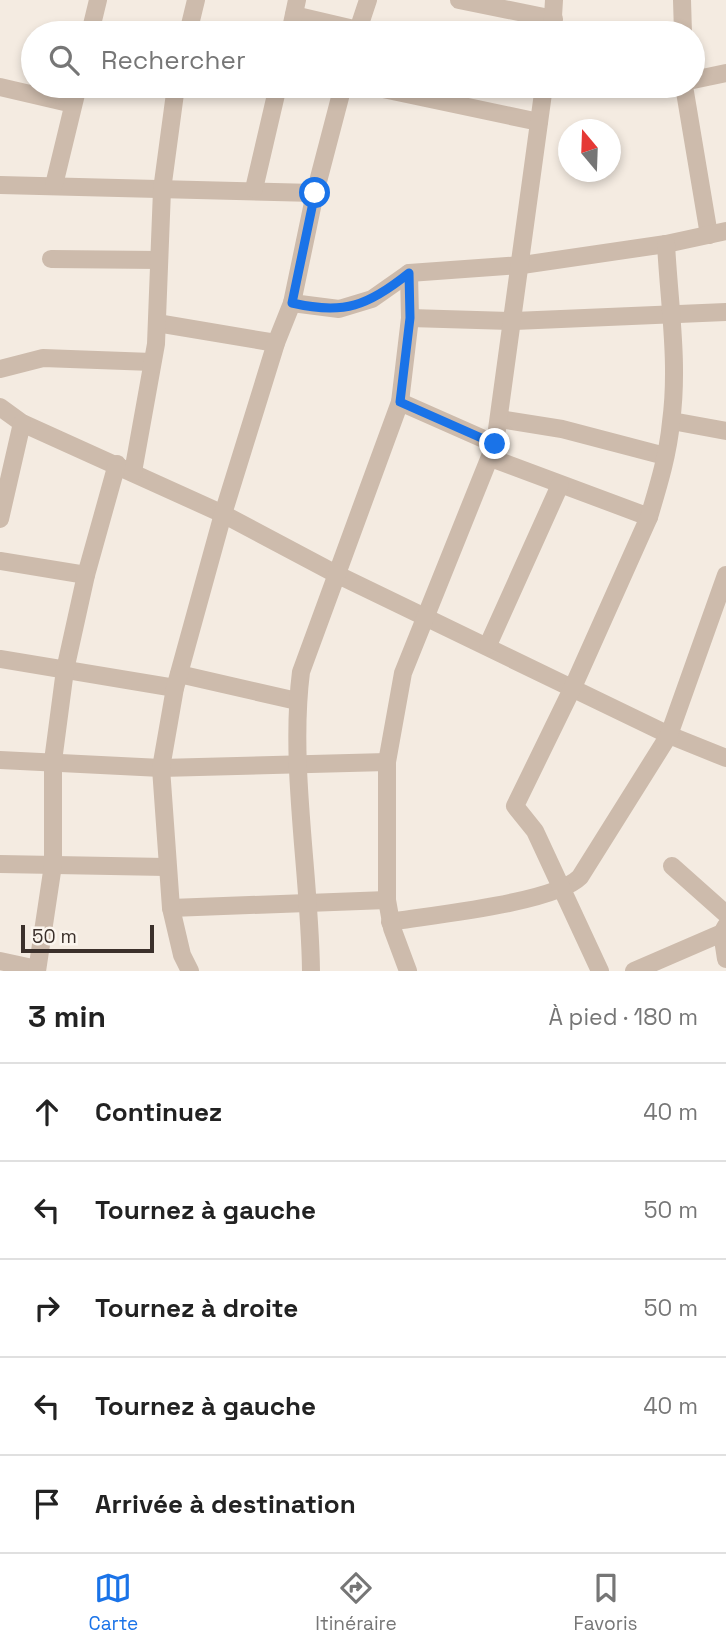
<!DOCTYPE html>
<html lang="fr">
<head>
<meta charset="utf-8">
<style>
	:root { --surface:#fff; --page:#f2f2f2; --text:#222; --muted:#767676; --line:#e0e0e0; --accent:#1a73e8 }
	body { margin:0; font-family:"Space Grotesk",sans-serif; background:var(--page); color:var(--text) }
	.compass { position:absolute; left:558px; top:119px; width:63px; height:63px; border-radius:50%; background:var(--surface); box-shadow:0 4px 10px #0003; rotate:341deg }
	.scale { position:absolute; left:21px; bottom:18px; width:133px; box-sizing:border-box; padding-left:7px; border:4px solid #3b302b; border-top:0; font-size:19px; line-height:24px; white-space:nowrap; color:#3b302b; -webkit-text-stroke:5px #fbf5ee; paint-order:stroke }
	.stop { position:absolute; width:21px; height:21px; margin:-16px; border:5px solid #1a73e8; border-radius:50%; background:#fff }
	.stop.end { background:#1a73e8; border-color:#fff; box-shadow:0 2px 7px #0008 }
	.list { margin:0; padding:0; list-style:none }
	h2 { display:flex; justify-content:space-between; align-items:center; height:91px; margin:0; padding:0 28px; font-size:30px }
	h2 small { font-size:23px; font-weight:400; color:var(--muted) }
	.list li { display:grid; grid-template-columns:46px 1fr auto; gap:21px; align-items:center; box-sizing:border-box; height:98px; padding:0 28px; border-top:2px solid var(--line) }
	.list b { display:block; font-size:26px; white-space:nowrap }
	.list em { font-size:23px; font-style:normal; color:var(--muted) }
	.icon { flex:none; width:38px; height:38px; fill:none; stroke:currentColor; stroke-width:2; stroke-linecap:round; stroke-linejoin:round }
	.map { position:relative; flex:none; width:726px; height:971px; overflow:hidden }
	.search { position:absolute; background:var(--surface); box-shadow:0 4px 10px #0003; left:21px; right:21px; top:21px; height:77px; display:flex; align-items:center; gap:18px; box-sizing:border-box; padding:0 24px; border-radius:38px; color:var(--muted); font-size:26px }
	.sheet { height:581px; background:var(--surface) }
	nav { display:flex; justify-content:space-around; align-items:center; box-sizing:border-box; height:98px; border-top:2px solid var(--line); background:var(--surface); font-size:19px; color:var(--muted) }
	nav a { display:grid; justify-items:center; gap:4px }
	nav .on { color:var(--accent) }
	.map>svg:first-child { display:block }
</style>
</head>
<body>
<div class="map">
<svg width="726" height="971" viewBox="0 0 726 971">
	<rect width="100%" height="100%" fill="#f4ebe1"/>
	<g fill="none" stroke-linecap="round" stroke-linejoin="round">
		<g stroke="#cdbbac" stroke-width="18">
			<path d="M459,0L554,19"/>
			<path d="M682,0L683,33"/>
			<path d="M294,15L358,30"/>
			<path d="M90,33L98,0"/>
			<path d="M188,33L196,0"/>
			<path d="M290,33L297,0"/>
			<path d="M357,33L368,0"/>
			<path d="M552,33L554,0"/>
			<path d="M693,80L726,73"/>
			<path d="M369,86L539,122"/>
			<path d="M684,86L709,235"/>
			<path d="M0,87L73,104"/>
			<path d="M0,185L315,193"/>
			<path d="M54,185L78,86"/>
			<path d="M254,189L278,86"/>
			<path d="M51,259L159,260"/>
			<path d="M292,303L339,309L372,299L409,273L522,265L666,244L726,231"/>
			<path d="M410,318L514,321L726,312"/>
			<path d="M157,323L276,343"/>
			<path d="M0,369L43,358L152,362"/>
			<path d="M400,402L495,444"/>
			<path d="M0,407L22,423L223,514L336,574L669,735L726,758"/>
			<path d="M500,419L562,429L665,456"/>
			<path d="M672,421L726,431"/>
			<path d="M491,458L649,517"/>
			<path d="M133,472L156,344L162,190L176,86"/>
			<path d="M0,519L22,423"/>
			<path d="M0,561L86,575"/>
			<path d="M488,645L560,485"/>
			<path d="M0,659L175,688"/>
			<path d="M179,674L297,701"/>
			<path d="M0,760L161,768L387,762"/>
			<path d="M0,864L166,867"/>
			<path d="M672,866L726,914"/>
			<path d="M171,908L387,900"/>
			<path d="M390,922C431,915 554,903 580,877L669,735L726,575"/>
			<path d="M722,933L726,959"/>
			<path d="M0,961L37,969"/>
			<path d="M37,971L53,865V761L65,670L86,575L117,464"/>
			<path d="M190,971L182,955L171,908L161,768L175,688L223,514L276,343L292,303L315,193L343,86"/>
			<path d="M311,971C310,875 289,766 301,672L400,402L410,318L409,273"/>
			<path d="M408,971L392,928L387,900V762L403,673L495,444L544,86"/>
			<path d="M600,971L535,831L515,806L573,687L649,517C658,487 668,455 671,422C679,364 669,302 666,244"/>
			<path d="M634,971L722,933L726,926"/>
		</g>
	</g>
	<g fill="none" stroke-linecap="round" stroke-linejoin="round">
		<path stroke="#1a73e8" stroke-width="9" d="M315,193L292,303C344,315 368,306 409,273L410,318L400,402L495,444"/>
	</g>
</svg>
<svg class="compass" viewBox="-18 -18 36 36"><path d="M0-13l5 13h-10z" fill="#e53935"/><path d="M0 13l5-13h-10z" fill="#767676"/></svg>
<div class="scale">50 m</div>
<div class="stop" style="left:315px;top:193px"></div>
<div class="stop end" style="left:495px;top:444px"></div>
<div class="search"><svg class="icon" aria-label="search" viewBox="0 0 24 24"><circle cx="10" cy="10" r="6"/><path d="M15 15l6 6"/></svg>Rechercher</div>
</div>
<section class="sheet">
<h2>3 min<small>À pied · 180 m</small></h2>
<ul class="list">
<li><svg class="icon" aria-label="ahead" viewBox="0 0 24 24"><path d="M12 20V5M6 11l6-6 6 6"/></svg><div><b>Continuez</b></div><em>40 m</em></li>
<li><svg class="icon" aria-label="left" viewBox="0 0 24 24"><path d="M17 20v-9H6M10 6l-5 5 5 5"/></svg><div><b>Tournez à gauche</b></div><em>50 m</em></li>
<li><svg class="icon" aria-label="right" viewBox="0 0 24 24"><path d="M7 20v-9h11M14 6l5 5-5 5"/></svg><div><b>Tournez à droite</b></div><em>50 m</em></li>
<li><svg class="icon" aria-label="left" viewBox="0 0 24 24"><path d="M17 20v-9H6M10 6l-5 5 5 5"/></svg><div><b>Tournez à gauche</b></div><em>40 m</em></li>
<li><svg class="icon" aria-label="arrive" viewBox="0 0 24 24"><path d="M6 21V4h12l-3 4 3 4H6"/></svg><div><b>Arrivée à destination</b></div></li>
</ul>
</section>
<nav>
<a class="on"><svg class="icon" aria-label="map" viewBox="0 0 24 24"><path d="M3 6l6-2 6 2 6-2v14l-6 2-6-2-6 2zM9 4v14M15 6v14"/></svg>Carte</a>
<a><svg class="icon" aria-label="directions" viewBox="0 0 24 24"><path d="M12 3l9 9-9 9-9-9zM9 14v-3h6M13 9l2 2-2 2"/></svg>Itinéraire</a>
<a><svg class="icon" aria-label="saved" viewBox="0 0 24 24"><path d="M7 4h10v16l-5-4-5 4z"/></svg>Favoris</a>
</nav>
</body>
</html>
